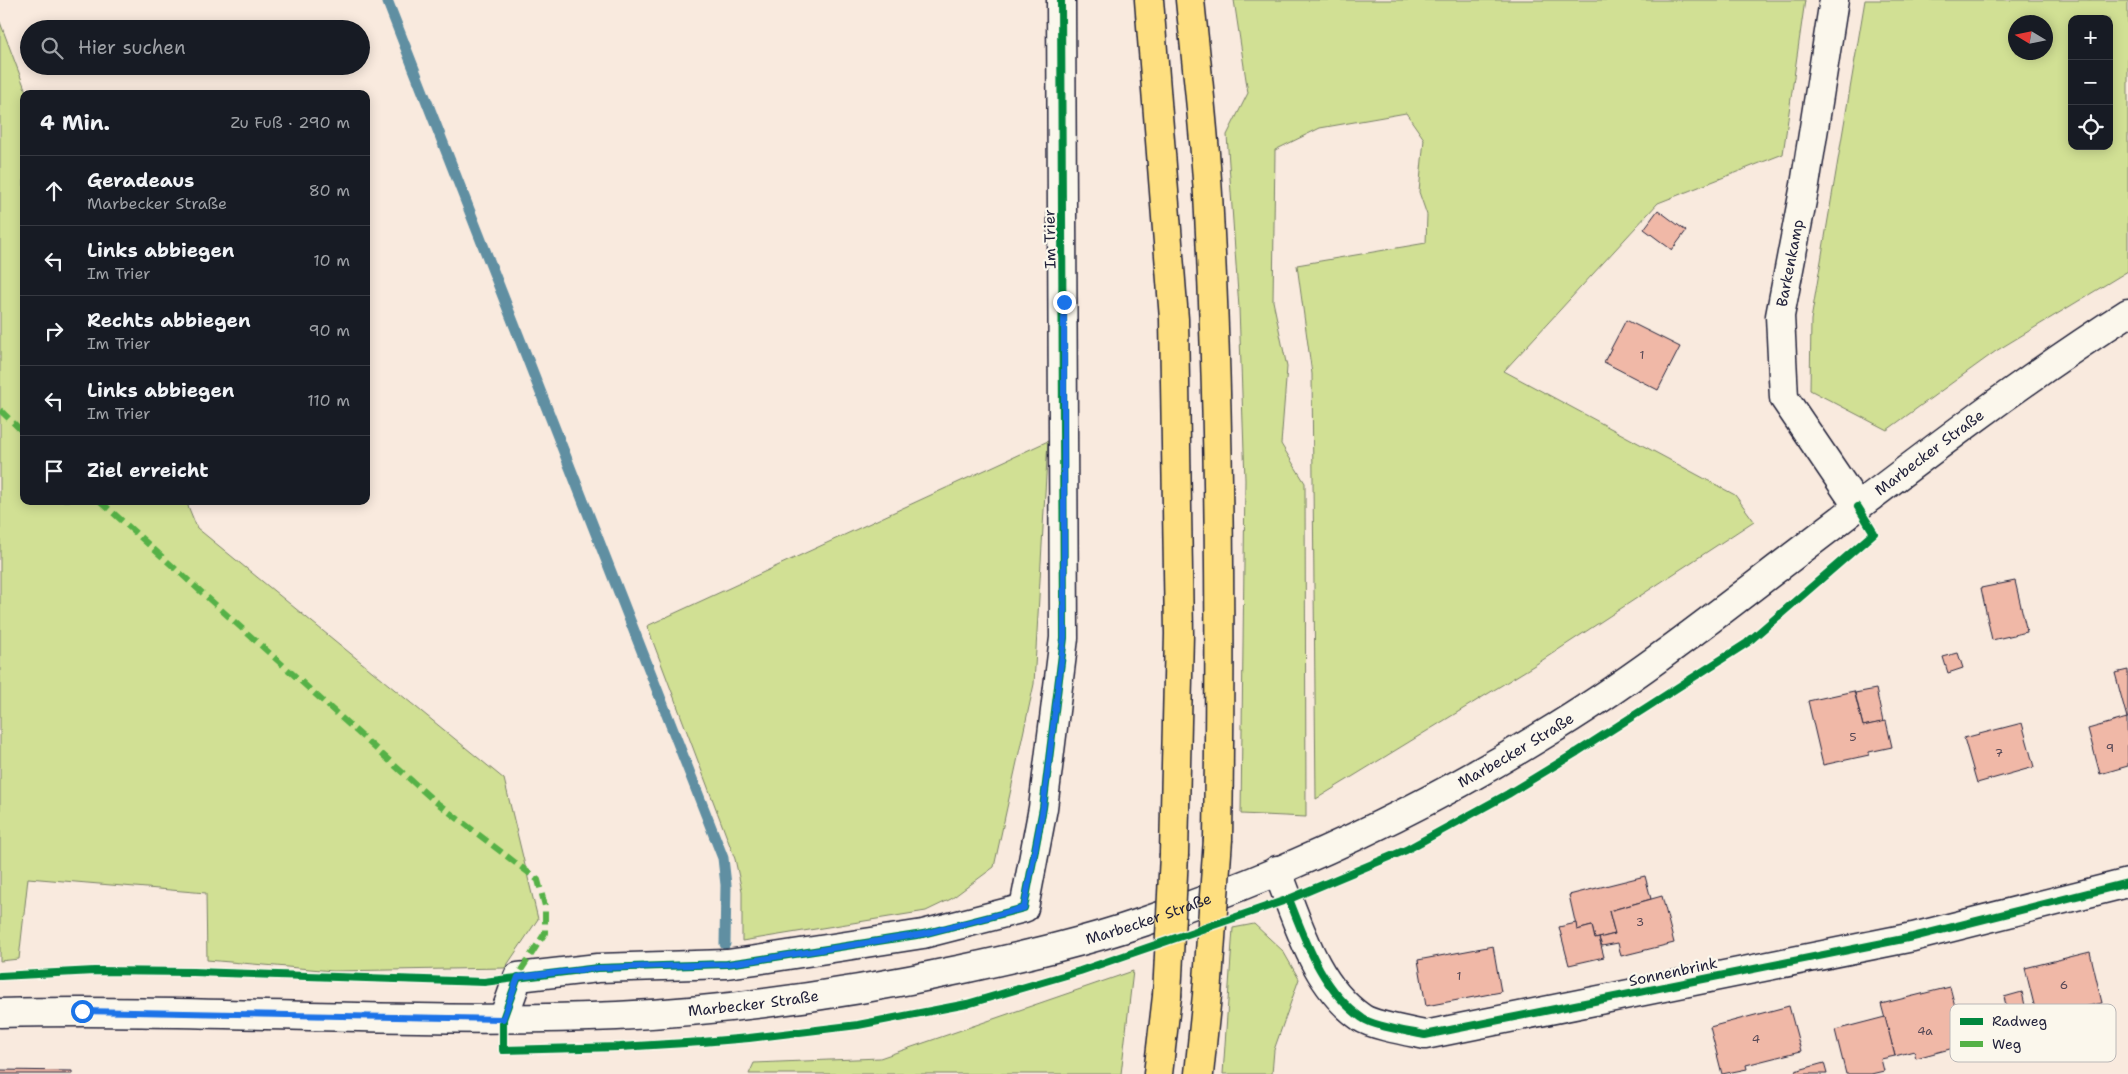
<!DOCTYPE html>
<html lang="de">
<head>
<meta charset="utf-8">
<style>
	:root { --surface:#171b24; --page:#20242c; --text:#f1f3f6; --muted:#9ea1a6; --line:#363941 }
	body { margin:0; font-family:"Shantell Sans",sans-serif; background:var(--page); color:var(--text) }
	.controls { position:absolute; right:15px; top:15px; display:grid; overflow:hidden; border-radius:10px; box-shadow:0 2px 12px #0003 }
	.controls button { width:45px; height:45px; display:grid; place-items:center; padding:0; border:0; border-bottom:1px solid var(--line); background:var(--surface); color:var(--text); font:25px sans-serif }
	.compass { position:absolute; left:2008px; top:15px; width:45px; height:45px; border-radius:50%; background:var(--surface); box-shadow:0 2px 12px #0003; rotate:280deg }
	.stop { position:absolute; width:15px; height:15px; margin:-11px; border:4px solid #1a73e8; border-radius:50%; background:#fff }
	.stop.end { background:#1a73e8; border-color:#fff; box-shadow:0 1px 5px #0008 }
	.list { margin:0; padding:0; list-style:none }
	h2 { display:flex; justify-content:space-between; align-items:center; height:65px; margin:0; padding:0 20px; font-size:21px }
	h2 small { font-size:16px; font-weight:400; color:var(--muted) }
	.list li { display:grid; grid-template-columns:32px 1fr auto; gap:15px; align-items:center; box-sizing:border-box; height:70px; padding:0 20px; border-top:1px solid var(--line) }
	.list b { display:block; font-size:19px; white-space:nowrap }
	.list p { margin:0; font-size:16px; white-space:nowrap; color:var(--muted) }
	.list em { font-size:16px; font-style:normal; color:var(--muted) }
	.icon { flex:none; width:28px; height:28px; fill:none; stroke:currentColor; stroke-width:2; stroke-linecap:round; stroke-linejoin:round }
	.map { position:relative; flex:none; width:2128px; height:1074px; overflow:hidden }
	.search { position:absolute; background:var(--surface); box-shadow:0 2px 12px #0003; left:20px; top:20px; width:350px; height:55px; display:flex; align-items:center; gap:12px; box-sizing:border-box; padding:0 18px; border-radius:28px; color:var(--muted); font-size:19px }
	.panel { position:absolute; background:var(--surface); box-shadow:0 2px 12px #0003; left:20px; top:90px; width:350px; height:415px; border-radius:10px }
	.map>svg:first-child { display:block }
</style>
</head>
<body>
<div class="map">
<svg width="2128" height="1074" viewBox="0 0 2128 1074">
	<rect width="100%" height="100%" fill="#f9eade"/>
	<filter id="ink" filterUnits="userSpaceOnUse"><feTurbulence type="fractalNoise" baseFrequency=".02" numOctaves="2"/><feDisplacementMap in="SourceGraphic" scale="10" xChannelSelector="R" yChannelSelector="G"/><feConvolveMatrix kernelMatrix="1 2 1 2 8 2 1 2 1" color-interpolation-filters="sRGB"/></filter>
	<g filter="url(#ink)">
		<g fill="#d1e094" stroke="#7a8168" fill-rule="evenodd">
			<path d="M1234,0H1805L1783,154L1658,203L1504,371L1735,495L1754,521L1538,663L1316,799L1312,374L1297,265L1426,243L1427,215L1419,192L1424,139L1406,113L1320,128L1275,150L1273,301L1287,367L1281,444L1305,483L1306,817L1241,814L1245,480L1239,308L1227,135L1248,93Z"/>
			<path d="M1865,0H2128V271L1996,351L1887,430L1810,390L1811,320ZM2072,19H2109V146H2072ZM2016,22H2046V52H2016Z"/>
			<path d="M0,22L27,94H24V501H186L197,528L504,779L538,919L505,968L333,971L207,960L206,893L28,878L19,959L0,961Z"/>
			<path d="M1048,441L1034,684L994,867L951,899L926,911L742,941V891L735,859L647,626Z"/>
			<path d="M1254,924L1283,951L1299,979L1274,1050L1272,1074H1223L1233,928Z"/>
			<path d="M1133,971L1121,1074H749L754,1063L880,1058Z"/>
		</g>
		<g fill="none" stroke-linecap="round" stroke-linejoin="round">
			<path stroke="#608fa2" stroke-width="11" d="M387,0L723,858L726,885L725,944"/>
		</g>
		<g fill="#f0b8a7" stroke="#22223b">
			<path d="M1658,210L1686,231L1672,250L1644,229Z"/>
			<path d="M1626,320L1680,347L1658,390L1604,362Z"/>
			<path d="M2015,581L2027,632L1992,640L1981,588Z"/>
			<path d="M1958,653L1963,668L1948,673L1943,657Z"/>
			<path d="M2128,670V718H2127L2115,673Z"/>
			<path d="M1876,689L1883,722L1863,726L1855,693Z"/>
			<path d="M1854,691L1863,726L1886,721L1892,747L1869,752V755L1823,765L1808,701Z"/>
			<path d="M2127,718L2128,766L2100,774L2088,729Z"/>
			<path d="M2022,723L2034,767L1977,783L1964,738Z"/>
			<path d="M1645,876L1651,899L1609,911L1615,934L1595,939L1592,926L1577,930L1569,895Z"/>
			<path d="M1662,896L1674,943L1621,956L1618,943L1602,946L1599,938L1615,934L1609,911Z"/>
			<path d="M1576,923L1577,930L1592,926L1595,939L1599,938L1604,957L1569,965L1559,927Z"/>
			<path d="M1493,946L1501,992L1426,1006L1418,960Z"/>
			<path d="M2090,952L2102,1003L2037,1017L2025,968Z"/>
			<path d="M1950,987L1965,1045L1916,1058L1914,1051L1895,1056L1881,1004Z"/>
			<path d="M2022,992L2031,1033L2014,1037L2004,997Z"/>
			<path d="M1789,1006L1801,1051L1746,1065L1747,1069L1722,1074L1710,1027Z"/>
			<path d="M1885,1017L1895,1056L1881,1059L1884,1071L1871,1074H1846L1835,1030Z"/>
			<path d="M1824,1063L1827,1074H1795V1071Z"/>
			<path d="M0,1070L72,1071V1074H0Z"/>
		</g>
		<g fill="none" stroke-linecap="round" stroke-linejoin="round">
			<defs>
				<g id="minor">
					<path d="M1834,0L1805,185L1780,316L1784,398L1858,507"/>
					<path d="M1277,870C1298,922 1314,985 1362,1018C1372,1025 1411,1032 1425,1035L1913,937L2128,883"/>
					<path d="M503,1019L518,977L598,968L727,964L756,960L923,934L1024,908L1043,808L1064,638L1061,0"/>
				</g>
				<g id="secondary">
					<path id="s1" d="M0,1013C206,1008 411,1025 617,1016C734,1010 848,994 963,969C1023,956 1085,942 1143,922C1282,875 1418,812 1543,735C1623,687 1697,630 1771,573C1888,484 2004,392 2128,313"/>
				</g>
				<g id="trunk">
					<path d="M1149,0L1174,319L1179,634L1174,854"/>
					<path d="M1190,0C1197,71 1206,143 1209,214C1220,422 1221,630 1218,839"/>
					<path d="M1158,1074L1167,996"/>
					<path d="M1199,1074L1207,995"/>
				</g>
			</defs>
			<use href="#minor" stroke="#22223b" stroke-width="31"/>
			<use href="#secondary" stroke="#22223b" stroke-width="31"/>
			<use href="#trunk" stroke="#22223b" stroke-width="31"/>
			<use href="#minor" stroke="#fbf7ec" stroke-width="28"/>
			<use href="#secondary" stroke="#fbf7ec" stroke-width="28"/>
			<use href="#trunk" stroke="#fedf80" stroke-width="28"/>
			<defs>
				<g id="trunk-bridge">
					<path d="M1207,995L1218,839"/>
					<path d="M1167,996L1174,854"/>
				</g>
			</defs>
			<use href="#trunk-bridge" stroke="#22223b" stroke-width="31" stroke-linecap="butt"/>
			<use href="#trunk-bridge" stroke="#fedf80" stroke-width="28"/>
			<g stroke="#55b146" stroke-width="6" stroke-dasharray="12 6" stroke-linecap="butt">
				<path d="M0,410L24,433"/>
				<path d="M100,501L432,799L538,880L545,906V933L516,978"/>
			</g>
			<defs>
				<g id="cycleway">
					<path d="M1289,899C1306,942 1322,990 1362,1018C1372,1026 1411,1032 1425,1035L1913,937L2128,883"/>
					<path d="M0,976L94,971L193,972L484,982L598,968L727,964L756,960L923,934L1024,908L1043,808L1064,638L1061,0"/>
					<path d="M518,977L503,1019V1050L620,1047L702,1042L749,1038L858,1025L967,1004L1080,971L1289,899L1406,850L1508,794L1577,752L1747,643L1874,533L1858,507"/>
				</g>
			</defs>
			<use href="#cycleway" stroke="#fbf7ec" stroke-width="11"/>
			<use href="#cycleway" stroke="#00873e" stroke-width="8"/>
		</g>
	</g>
	<g fill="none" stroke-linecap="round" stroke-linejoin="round" filter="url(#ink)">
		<path stroke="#1a73e8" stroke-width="6" d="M82,1011L503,1019L518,977L598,968L727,964L756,960L923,934L1024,908L1043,808L1064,638V302"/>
	</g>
	<g text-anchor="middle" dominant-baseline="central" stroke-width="4.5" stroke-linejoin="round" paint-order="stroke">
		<g font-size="12" fill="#564856">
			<text x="1642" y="355">1</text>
			<text x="1853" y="737">5</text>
			<text x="2110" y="748">9</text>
			<text x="1999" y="753">7</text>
			<text x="1640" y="922">3</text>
			<text x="1459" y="976">1</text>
			<text x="2064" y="985">6</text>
			<text x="1925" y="1031">4a</text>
			<text x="1756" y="1039">4</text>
		</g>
		<g font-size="15" fill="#22223b" stroke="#fbf7ec">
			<text transform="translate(1050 239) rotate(-91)">Im Trier</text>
			<text transform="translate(1790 263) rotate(-79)">Barkenkamp</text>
			<text stroke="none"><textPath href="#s1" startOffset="2074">Marbecker Straße</textPath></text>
			<text stroke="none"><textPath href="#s1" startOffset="1564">Marbecker Straße</textPath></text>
			<text stroke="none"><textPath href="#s1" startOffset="1159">Marbecker Straße</textPath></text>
			<text transform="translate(1673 972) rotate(-12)">Sonnenbrink</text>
			<text stroke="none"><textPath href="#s1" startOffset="754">Marbecker Straße</textPath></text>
		</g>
	</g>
	<rect x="1950" y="1004" width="166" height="58" rx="8" fill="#fbf7ec" stroke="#bab7b7" stroke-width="1"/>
	<rect x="1960" y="1018" width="23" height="7" fill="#00873e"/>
	<rect x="1960" y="1041" width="23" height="6" fill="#55b146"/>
	<g font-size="14" fill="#22223b">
		<text x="1992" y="1026">Radweg</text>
		<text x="1992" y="1049">Weg</text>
	</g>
</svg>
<div class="controls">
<button>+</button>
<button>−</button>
<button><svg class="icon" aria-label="locate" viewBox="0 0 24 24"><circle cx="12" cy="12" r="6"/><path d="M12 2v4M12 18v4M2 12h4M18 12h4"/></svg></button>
</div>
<svg class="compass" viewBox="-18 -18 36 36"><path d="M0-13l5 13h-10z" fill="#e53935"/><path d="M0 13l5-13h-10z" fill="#9ea1a6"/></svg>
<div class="stop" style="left:82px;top:1011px"></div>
<div class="stop end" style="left:1064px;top:302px"></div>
<div class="search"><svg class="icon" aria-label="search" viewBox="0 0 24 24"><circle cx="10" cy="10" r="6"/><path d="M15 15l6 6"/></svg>Hier suchen</div>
<section class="panel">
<h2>4 Min.<small>Zu Fuß · 290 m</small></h2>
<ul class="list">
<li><svg class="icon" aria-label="ahead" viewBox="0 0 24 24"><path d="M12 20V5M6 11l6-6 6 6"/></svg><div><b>Geradeaus</b><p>Marbecker Straße</p></div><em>80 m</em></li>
<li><svg class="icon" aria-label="left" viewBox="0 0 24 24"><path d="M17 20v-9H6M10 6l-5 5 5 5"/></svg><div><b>Links abbiegen</b><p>Im Trier</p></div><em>10 m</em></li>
<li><svg class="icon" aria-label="right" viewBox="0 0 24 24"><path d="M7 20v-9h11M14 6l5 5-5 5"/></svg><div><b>Rechts abbiegen</b><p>Im Trier</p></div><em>90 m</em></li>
<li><svg class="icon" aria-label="left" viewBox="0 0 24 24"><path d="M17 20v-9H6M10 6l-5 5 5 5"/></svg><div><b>Links abbiegen</b><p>Im Trier</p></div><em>110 m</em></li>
<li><svg class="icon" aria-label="arrive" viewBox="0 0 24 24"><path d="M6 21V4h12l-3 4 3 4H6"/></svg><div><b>Ziel erreicht</b></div></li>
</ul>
</section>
</div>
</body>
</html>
